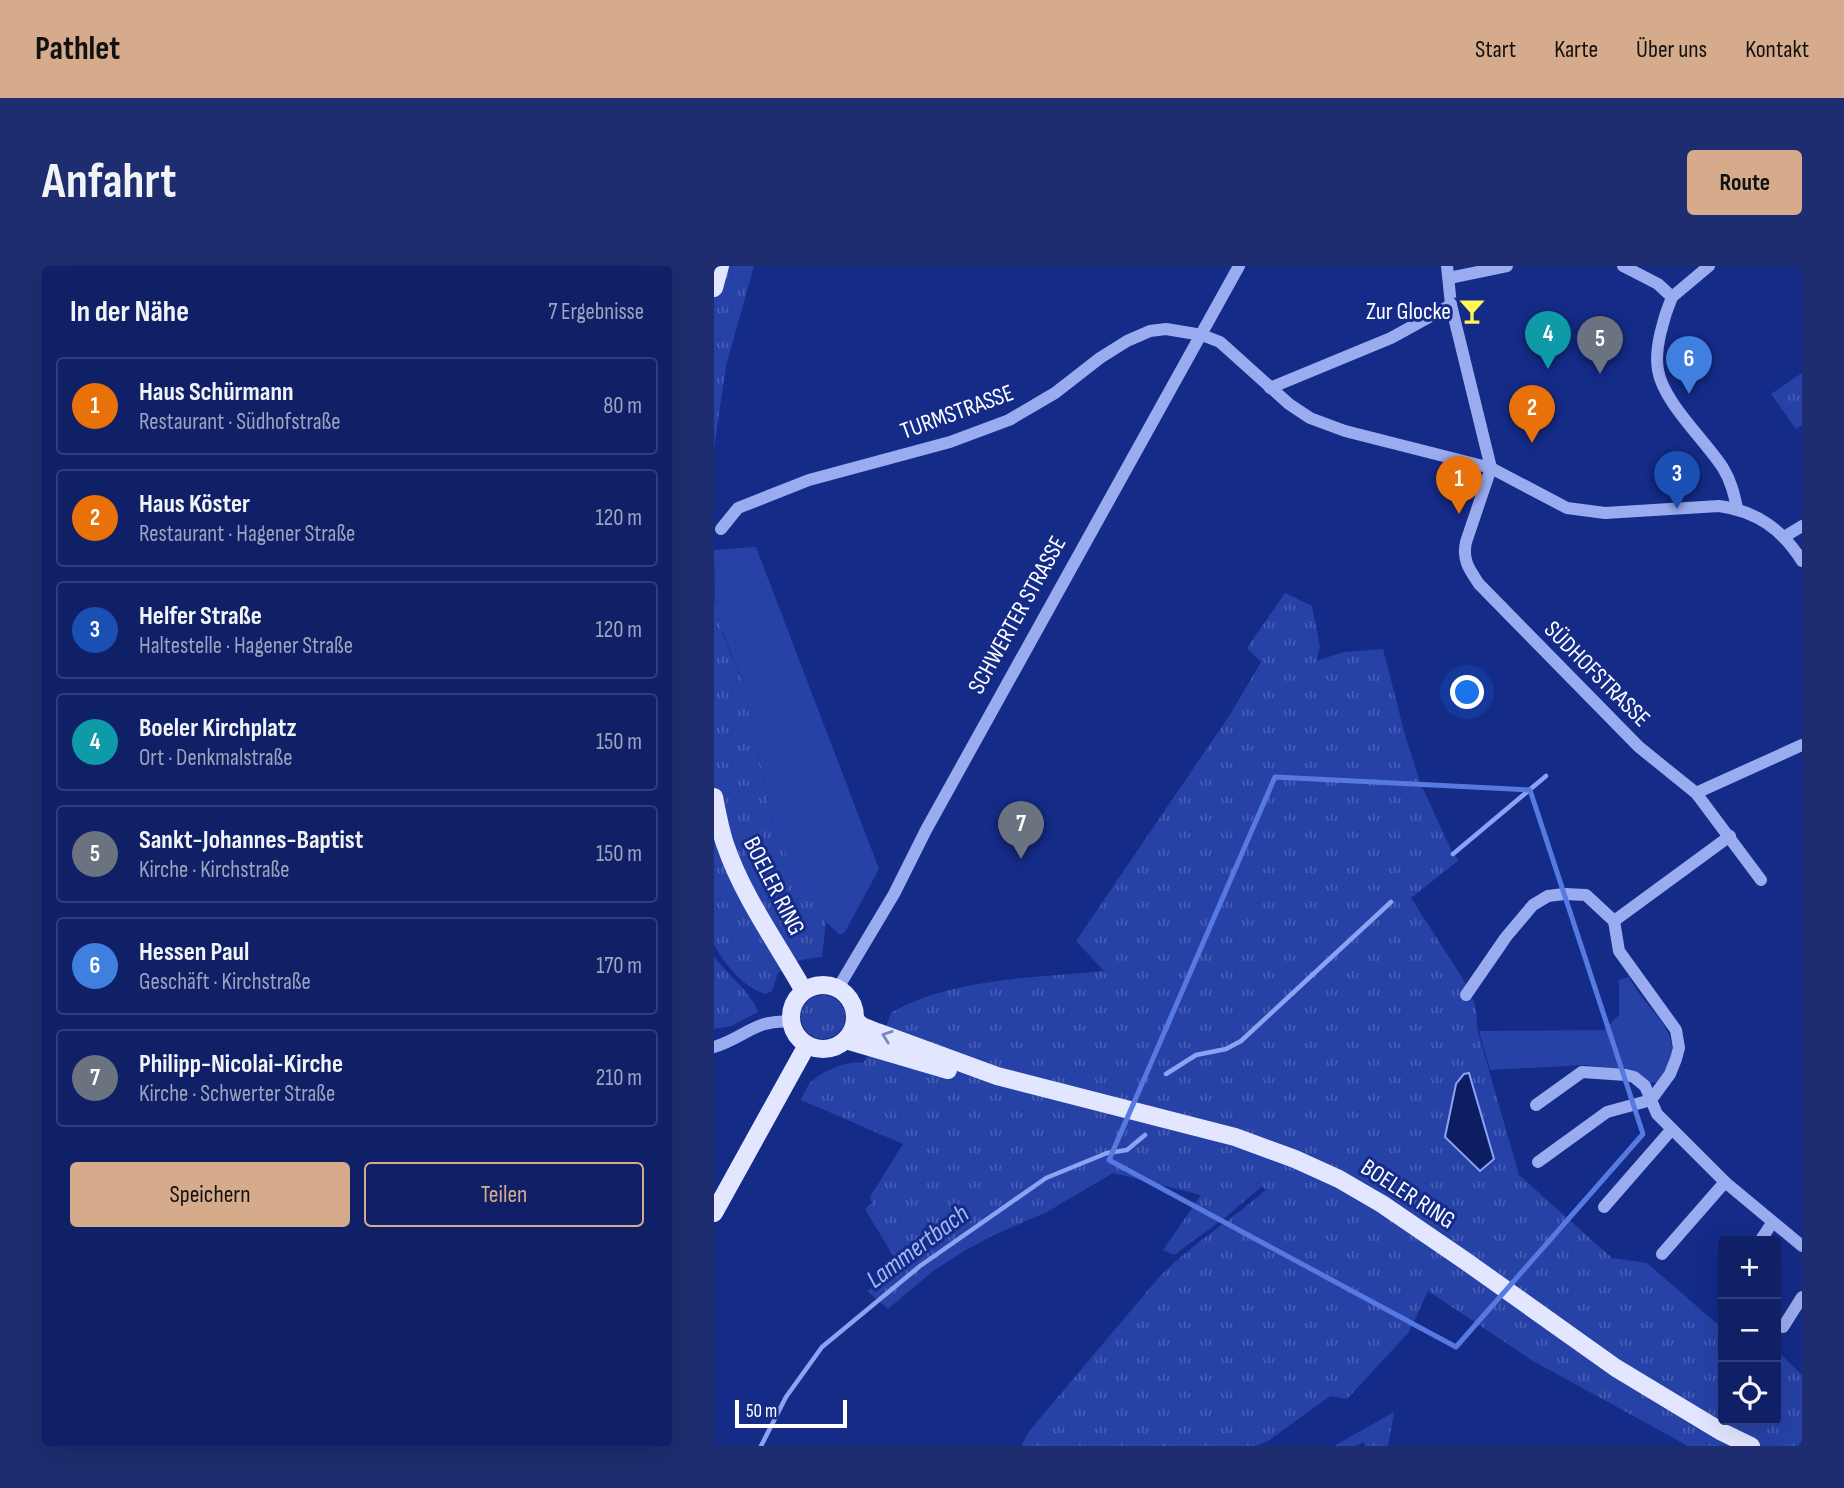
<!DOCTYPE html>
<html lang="de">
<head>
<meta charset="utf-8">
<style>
	:root { --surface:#0f2066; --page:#1d2d6f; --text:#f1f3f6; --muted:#9ba3bf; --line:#2f3e7a; --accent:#d6ab8b }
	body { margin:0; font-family:"Sofia Sans Condensed",sans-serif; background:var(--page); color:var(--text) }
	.controls { position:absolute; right:21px; bottom:21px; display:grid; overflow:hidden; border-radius:7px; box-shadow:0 7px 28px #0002 }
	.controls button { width:63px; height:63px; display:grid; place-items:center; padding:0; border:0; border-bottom:2px solid var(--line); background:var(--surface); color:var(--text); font:35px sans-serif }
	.scale { position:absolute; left:21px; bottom:18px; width:112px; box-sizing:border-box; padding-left:7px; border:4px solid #fff; border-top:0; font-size:19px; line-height:24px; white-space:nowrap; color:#fff; -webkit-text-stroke:5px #142b88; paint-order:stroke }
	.you { position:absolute; left:754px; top:427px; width:24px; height:24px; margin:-18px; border:5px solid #fff; border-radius:50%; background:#1a73e8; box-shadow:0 0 0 10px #1a73e833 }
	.badge { display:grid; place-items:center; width:46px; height:46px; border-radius:50%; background:var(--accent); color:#fff; font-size:23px; font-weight:700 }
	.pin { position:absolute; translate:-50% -58px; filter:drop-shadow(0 2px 4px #0008) }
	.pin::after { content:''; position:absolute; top:37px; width:24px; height:21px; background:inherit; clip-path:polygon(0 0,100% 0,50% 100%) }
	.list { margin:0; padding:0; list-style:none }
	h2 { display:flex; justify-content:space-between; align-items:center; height:91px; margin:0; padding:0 28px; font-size:30px }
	h2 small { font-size:23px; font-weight:400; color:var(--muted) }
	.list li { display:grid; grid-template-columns:46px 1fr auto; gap:21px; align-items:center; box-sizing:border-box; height:98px; margin:0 14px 14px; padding:0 14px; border:2px solid var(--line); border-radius:7px }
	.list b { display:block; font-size:26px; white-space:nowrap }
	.list p { margin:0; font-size:23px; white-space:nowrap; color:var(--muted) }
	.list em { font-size:23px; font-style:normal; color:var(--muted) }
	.actions { display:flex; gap:14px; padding:21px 28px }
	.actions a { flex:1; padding:16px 0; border:2px solid var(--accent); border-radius:7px; text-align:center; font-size:24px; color:var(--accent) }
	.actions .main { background:var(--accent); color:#111 }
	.icon { flex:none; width:38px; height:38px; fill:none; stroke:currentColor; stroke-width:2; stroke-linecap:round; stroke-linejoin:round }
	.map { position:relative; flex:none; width:1088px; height:1180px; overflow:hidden; border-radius:7px }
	header { display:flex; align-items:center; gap:42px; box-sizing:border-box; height:98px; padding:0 35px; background:var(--accent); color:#111 }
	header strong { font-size:33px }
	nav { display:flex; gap:38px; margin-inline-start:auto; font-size:24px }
	.intro { display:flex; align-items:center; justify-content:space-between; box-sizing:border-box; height:168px; padding:0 42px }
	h1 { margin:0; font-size:49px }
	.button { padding:18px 32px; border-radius:7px; background:var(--accent); color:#111; font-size:24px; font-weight:700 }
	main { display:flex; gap:42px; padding:0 42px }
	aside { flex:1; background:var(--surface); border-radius:7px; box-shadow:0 7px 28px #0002 }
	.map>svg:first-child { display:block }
</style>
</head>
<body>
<header>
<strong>Pathlet</strong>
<nav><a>Start</a><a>Karte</a><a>Über uns</a><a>Kontakt</a></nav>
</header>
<div class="intro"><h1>Anfahrt</h1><a class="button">Route</a></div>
<main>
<aside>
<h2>In der Nähe<small>7 Ergebnisse</small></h2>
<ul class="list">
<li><span class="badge" style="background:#e8710a">1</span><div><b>Haus Schürmann</b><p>Restaurant · Südhofstraße</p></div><em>80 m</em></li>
<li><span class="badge" style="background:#e8710a">2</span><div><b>Haus Köster</b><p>Restaurant · Hagener Straße</p></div><em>120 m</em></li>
<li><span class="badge" style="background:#1a4fb4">3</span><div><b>Helfer Straße</b><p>Haltestelle · Hagener Straße</p></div><em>120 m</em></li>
<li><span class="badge" style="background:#0f9aa8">4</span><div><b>Boeler Kirchplatz</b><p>Ort · Denkmalstraße</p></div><em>150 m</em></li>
<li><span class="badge" style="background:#6b7280">5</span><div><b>Sankt-Johannes-Baptist</b><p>Kirche · Kirchstraße</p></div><em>150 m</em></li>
<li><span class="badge" style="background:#3f7fe0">6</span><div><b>Hessen Paul</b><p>Geschäft · Kirchstraße</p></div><em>170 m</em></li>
<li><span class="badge" style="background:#6b7280">7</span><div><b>Philipp-Nicolai-Kirche</b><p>Kirche · Schwerter Straße</p></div><em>210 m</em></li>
</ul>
<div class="actions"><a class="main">Speichern</a><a>Teilen</a></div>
</aside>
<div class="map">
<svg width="1088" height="1180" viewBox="0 0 1088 1180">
	<defs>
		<pattern id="grass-tufts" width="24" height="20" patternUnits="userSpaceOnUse" patternTransform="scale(1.75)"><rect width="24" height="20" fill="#2642a7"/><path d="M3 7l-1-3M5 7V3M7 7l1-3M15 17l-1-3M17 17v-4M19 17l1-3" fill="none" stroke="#475eb4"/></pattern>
	</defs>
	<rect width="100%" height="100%" fill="#142b88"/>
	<g fill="url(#grass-tufts)">
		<path d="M0,0H40L12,100L0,183Z"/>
		<path d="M1088,107V159L1082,163L1057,128Z"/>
		<path d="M571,327L598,340L606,381L602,395L630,386L669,383L691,469L706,516L739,588L745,594L697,632L749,713L761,738L764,766L805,909L898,992L933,997L1009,1063V1154H1062V1084L1088,1109V1180H974L819,1095L714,1025L695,1066L633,1133L616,1130L554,1175L542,1180H307L316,1164L446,1010C478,978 517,954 552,924L547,921L513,950L460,989L449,984L487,929L399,907L333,946L280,969L250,985L218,1006L174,1043L153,1025L187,1003L151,943L158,937L156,931L189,878L87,834C89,829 92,823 95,818C105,806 134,794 149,797L171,763L177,747C237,712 321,712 390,705L362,675L517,447L547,396L533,382Z"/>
		<path d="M0,335L10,371L30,420L59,558L112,656L108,691L86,694L64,707L58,725L52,728C29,722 12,699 0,679Z"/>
		<path d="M0,690C14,710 36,724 44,746L17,760L0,763Z"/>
		<circle cx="109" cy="751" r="22"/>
		<path d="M680,1146L674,1180H651L650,1176L641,1180H620Z"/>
	</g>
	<g fill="#2642a7">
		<path d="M42,281L165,603L131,666L126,669L112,656L76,597L59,558L30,420L1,346L0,284Z"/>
		<path d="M915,711C934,749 983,771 942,816L937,817L896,804L871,799L776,804L765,765L890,764L905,749V714Z"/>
	</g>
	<path fill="#0c1d64" stroke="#8ba3f2" stroke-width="2" d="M755,807L780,893L766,905L731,871L742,818L750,808Z"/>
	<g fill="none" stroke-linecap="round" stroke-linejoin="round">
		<g stroke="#8ba3f2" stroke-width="4.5">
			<path d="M739,588L832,510"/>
			<path d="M452,808L482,789L512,783L527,775L677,636"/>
			<path d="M47,1180L72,1131L108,1081L206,1000L332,912L393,887L413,884L431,869"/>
		</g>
		<g stroke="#99acef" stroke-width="12">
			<path d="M733,0L737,39L777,202"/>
			<path d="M909,0L944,18L958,31C950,50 940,83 944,104C949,136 991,174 1009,202C1017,215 1020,228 1023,242"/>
			<path d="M735,12L793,0"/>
			<path d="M958,31L995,0"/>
			<path d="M556,122L677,72L737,39"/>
			<path d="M777,202L752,276C748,294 755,303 765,318L925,481L982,527L1088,479"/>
			<path d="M7,263L24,242L95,214L236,176L295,154L341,127L386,92L413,75L436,65L452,63L488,69L506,76L575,138L596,152L631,165L777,202L853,242L891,247L1005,240C1042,245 1068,263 1088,295"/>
			<path d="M1070,271L1088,260"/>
			<path d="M982,527L1047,614"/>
			<path d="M124,722L180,628L212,564L525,0"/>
			<path d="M752,729L792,671L819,639L834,630L850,628L872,629L900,655L1016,570"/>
			<path d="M0,781C30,772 43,752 77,756"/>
			<path d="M822,839L868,806L912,809L920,811L931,820L943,848L1011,916L1088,980"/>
			<path d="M824,896L893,846L937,834L956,808L962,793L965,782L962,764L905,685L900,655"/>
			<path d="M890,941L958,863"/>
			<path d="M1046,975L1058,957"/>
			<path d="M948,988L1011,916"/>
			<path d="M1069,1061L1088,1031"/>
		</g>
		<g stroke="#e2e6ff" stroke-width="18">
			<path d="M0,22L6,0"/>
			<path d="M0,531C3,546 6,563 11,578C29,631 63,677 90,725"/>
			<circle cx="109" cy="751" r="32"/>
			<path d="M141,754L148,760L163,766L283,810L521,871L581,893L625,913L668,938L750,994L902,1102L1008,1166L1037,1180"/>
			<path d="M132,774L234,804"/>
			<path d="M0,947L93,779"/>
		</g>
	</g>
	<defs><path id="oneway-chevron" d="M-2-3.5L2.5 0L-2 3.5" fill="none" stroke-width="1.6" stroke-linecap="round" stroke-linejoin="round" transform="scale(1.75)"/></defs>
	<use stroke="#7b88c4" href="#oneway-chevron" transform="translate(173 770) rotate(-160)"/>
	<path fill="none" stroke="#567ae2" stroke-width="5" stroke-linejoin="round" d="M561,511L816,524L929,868L742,1081L395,894Z"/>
	<defs>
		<symbol id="bar-bare" viewBox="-9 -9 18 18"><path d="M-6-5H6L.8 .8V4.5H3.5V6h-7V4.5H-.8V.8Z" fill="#fff658" stroke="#142b88" stroke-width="2.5" paint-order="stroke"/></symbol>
	</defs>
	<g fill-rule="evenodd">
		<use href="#bar-bare" x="739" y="26" width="38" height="38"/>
	</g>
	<g text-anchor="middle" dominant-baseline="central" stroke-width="6" stroke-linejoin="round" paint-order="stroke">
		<g font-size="24" fill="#fff" stroke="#142b88" text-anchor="end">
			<text x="737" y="45">Zur Glocke</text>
		</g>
		<g font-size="24" fill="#fff" stroke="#142b88">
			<text transform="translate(243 146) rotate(-20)">TURMSTRASSE</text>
			<text transform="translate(303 349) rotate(-61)">SCHWERTER STRASSE</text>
			<text transform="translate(883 408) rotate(45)">SÜDHOFSTRASSE</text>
			<text transform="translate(60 620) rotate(63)">BOELER RING</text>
			<text transform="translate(694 928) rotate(33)">BOELER RING</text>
		</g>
		<g font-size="26" font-style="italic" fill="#a5b7f7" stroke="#142b88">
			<text transform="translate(204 981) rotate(-37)">Lammertbach</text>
		</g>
	</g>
</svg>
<div class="controls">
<button>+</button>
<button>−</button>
<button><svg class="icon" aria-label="locate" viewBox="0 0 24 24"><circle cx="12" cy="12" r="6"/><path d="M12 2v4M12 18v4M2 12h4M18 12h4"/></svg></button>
</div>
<div class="scale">50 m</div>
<div class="you"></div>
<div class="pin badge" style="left:745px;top:248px;background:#e8710a">1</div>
<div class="pin badge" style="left:818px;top:177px;background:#e8710a">2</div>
<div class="pin badge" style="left:963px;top:243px;background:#1a4fb4">3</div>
<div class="pin badge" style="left:834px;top:103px;background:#0f9aa8">4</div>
<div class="pin badge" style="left:886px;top:108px;background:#6b7280">5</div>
<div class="pin badge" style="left:975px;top:128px;background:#3f7fe0">6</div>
<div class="pin badge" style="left:307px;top:593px;background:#6b7280">7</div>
</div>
</main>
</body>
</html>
